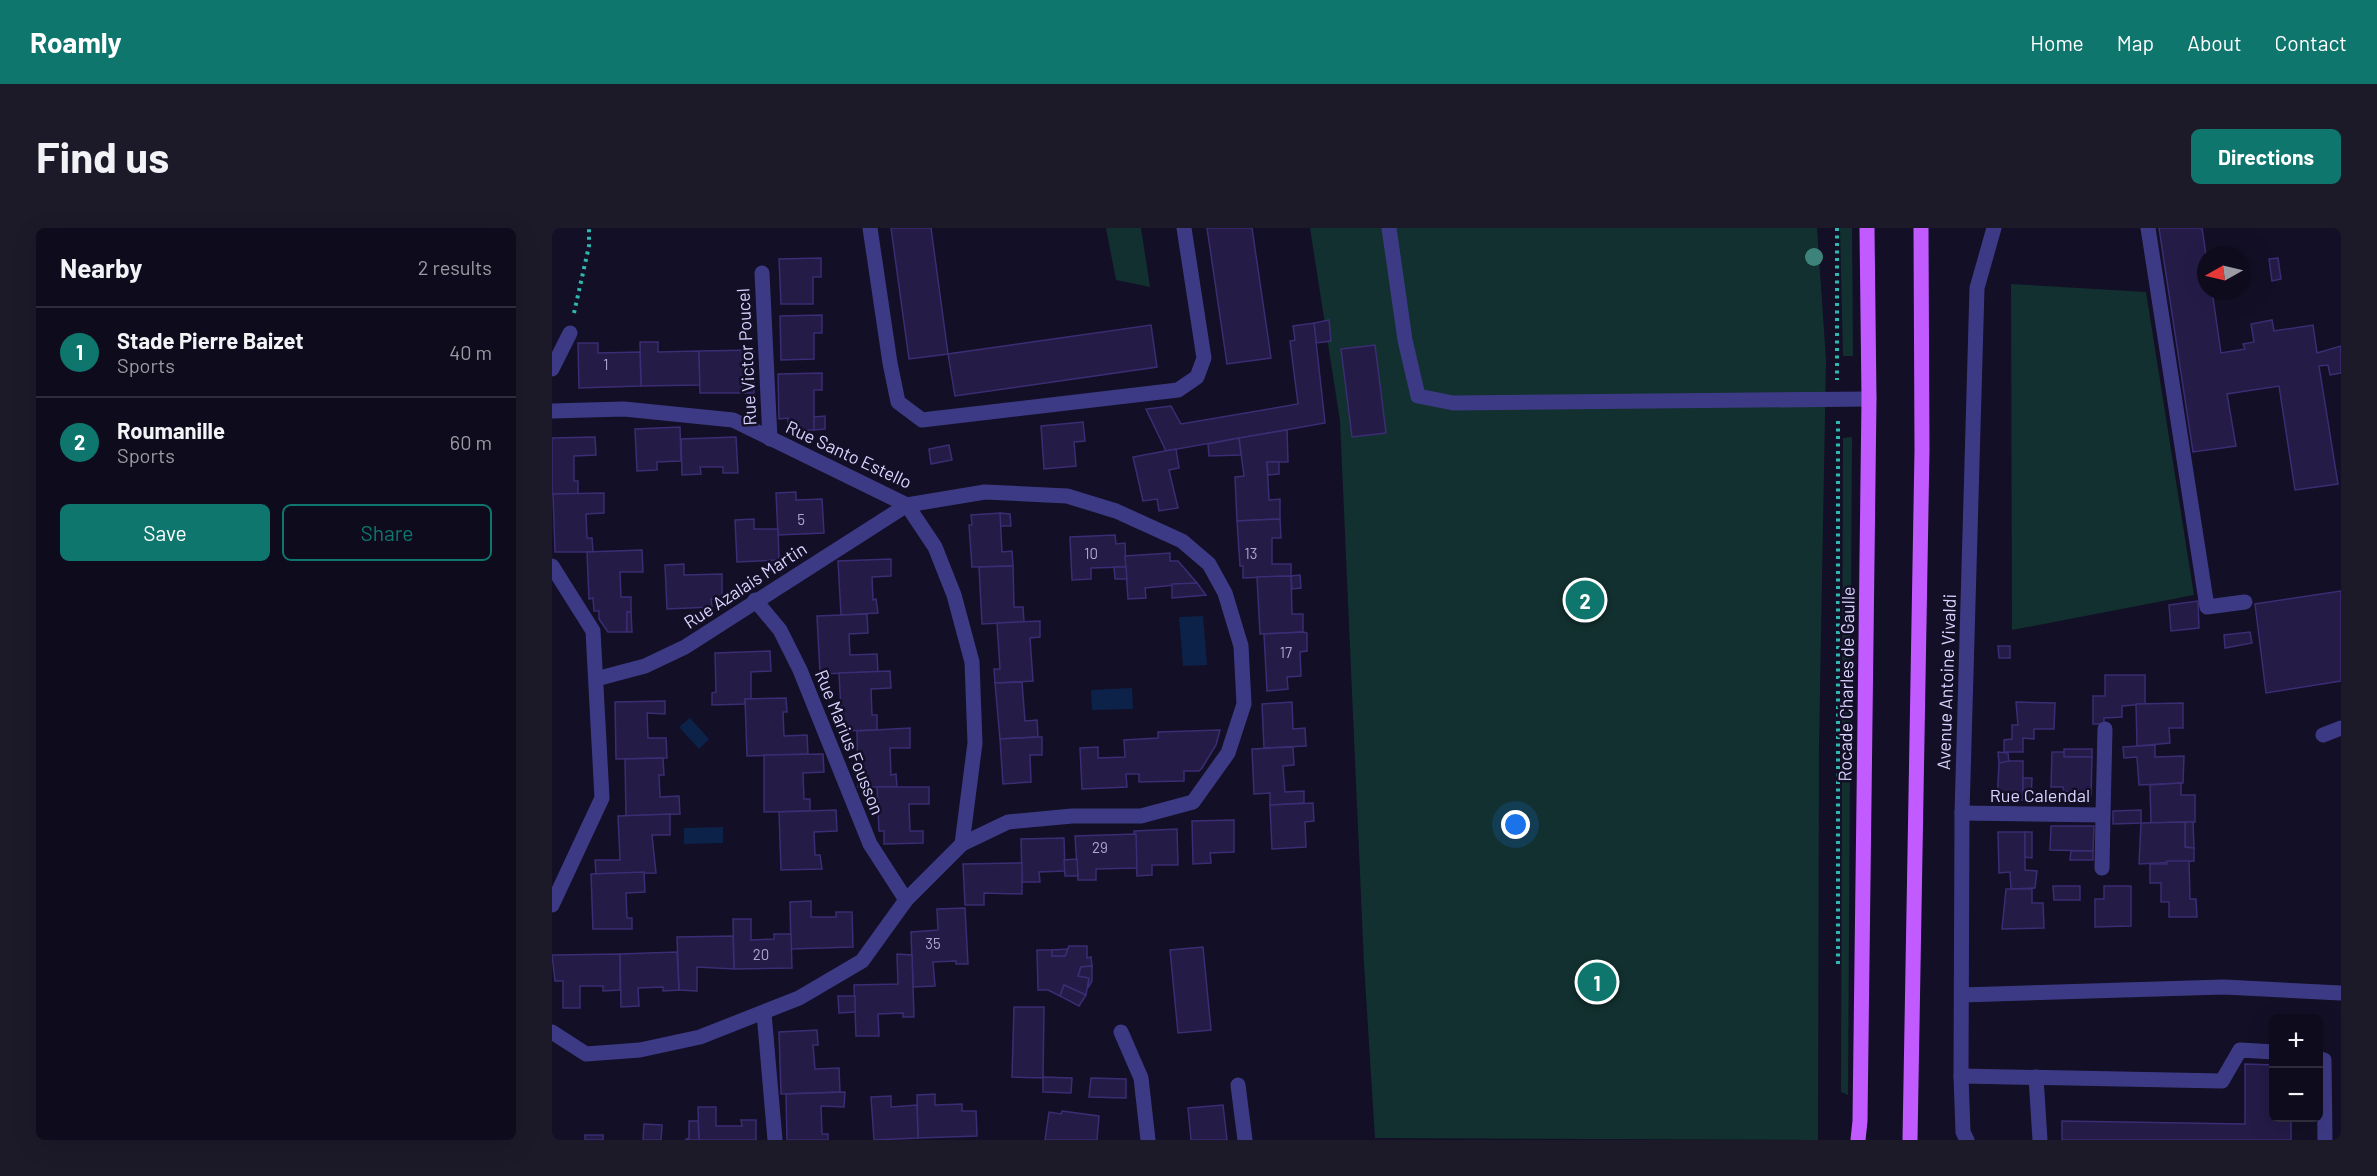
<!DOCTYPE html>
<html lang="en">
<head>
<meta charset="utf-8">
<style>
	:root { --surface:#0e0b1c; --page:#1c1929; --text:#f1f3f6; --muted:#9b9ba3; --line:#2e2b3b; --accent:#0f766e }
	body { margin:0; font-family:Barlow,sans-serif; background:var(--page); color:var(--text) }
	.controls { position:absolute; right:18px; bottom:18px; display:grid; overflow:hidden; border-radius:9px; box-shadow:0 6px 24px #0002 }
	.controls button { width:54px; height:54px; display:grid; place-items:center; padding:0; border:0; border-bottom:2px solid var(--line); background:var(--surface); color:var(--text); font:30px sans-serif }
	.compass { position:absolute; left:1645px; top:18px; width:54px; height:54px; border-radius:50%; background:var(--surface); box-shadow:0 6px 24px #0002; rotate:262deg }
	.you { position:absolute; left:964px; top:597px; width:21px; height:21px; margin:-15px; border:4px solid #fff; border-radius:50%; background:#1a73e8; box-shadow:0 0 0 9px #1a73e833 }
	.badge { display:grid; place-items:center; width:39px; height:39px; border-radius:50%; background:var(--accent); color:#fff; font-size:20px; font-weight:700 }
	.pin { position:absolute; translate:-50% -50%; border:3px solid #fff; box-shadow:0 2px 6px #0006 }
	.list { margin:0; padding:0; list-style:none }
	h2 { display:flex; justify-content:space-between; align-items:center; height:78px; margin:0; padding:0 24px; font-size:26px }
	h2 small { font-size:20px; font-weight:400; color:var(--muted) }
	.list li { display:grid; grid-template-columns:39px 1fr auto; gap:18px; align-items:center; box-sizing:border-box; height:90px; padding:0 24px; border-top:2px solid var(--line) }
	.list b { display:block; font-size:22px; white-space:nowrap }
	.list p { margin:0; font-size:20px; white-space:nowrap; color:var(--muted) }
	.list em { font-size:20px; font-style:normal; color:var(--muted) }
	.actions { display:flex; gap:12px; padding:18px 24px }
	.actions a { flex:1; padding:14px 0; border:2px solid var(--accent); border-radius:9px; text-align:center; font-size:21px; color:var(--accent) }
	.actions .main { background:var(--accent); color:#fff }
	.map { position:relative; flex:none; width:1789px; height:912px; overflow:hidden; border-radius:9px }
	header { display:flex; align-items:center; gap:36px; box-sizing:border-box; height:84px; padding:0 30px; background:var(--accent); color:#fff }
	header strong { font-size:28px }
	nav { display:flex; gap:33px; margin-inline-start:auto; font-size:21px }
	.intro { display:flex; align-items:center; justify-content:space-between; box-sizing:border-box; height:144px; padding:0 36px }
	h1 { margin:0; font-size:42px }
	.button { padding:15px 27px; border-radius:9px; background:var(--accent); color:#fff; font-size:21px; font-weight:700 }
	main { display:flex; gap:36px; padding:0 36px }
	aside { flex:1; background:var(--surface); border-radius:9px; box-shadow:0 6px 24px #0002 }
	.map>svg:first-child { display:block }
</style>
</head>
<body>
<header>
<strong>Roamly</strong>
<nav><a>Home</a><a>Map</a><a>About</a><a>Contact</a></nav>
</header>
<div class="intro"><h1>Find us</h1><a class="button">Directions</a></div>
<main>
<aside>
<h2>Nearby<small>2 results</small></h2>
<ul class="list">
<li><span class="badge">1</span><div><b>Stade Pierre Baizet</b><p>Sports</p></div><em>40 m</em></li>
<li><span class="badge">2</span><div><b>Roumanille</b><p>Sports</p></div><em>60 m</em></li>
</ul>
<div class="actions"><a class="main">Save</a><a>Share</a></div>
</aside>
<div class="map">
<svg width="1789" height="912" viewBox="0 0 1789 912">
	<rect width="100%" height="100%" fill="#130f26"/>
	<g fill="#12302f">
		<path d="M554,0H589L598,59L564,52Z"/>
		<path d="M758,0H1265L1274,132L1267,517L1266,912L823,910L812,736L788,193Z"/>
		<path d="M1288,0H1300L1301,128H1291Z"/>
		<path d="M1459,56L1594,64L1642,367L1460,402Z"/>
		<path d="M1300,209L1296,867L1289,864L1291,210Z"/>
	</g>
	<g fill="#0c2248">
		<path d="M651,388L655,437L631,438L627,389Z"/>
		<path d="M580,460L581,481L540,482L539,462Z"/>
		<path d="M138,490L157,511L147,521L127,499Z"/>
		<path d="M171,599V615L132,616V600Z"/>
	</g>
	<g fill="#241b47" stroke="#3b2d73" stroke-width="1.5">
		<path d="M339,0H379L396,126L357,131Z"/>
		<path d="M655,0H700L719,130L675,136Z"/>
		<path d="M1607,0H1650L1654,27V63H1660L1669,125L1693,121L1691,116L1702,114L1699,96L1720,92L1722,103L1761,97L1765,125L1789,118V145L1778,147L1776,137L1767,138L1786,256L1743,262L1727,158L1675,166L1684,218L1641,224Z"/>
		<path d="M269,30V49H261V76H229L227,31Z"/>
		<path d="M1726,30L1729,51L1720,53L1717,31Z"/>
		<path d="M270,87V105H262V131L229,132L228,88Z"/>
		<path d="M777,92L779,113L764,115L762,95Z"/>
		<path d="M762,95L773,195L614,223L594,181L619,178L629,196L746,176L738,113L743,112L741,98Z"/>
		<path d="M599,97L605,139L403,168L396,126Z"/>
		<path d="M88,114H106V124L147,123L148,157L89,158Z"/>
		<path d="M26,115H46V125L88,124L89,158L27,160Z"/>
		<path d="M823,117L834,205L800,209L789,121Z"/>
		<path d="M202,122V165H148L147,123Z"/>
		<path d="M270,145V162H262V202H236V190L227,191L226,146Z"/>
		<path d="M273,188V201L262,202V189Z"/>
		<path d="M531,194L533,213L522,214L524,238L492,241L489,198Z"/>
		<path d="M128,199L129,233L105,234V242L85,243L83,201Z"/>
		<path d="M735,202L736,234H715L717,272L728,271V291L685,293L683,249L692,248L687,210Z"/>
		<path d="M43,209L44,227L22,228V253H26V266H0V210Z"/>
		<path d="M184,209L186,245H171V239H148L149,246L130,247L129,211Z"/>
		<path d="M687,210L689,227L657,228L656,216Z"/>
		<path d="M397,217L400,232L379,236L377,221Z"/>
		<path d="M624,221L627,240L617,242L626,280L607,283L605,271L591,273L581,229Z"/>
		<path d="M715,234H727V246L716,247Z"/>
		<path d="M244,264V272L270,271L272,305L226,307L224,265Z"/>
		<path d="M52,265V285L34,286L35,310H40L41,324H3L1,266Z"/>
		<path d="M448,285L458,286L459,298H448Z"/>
		<path d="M448,285L450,324L460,323L461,338L420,339L417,297H420L419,287Z"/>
		<path d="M202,291V301H226L227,332L185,334L183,292Z"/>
		<path d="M728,291L729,310H720V336H739V348L691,350V338H688L685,293Z"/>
		<path d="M563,307L564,316L573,315L574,339L539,340V351L520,352L518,309Z"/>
		<path d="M90,322L91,344H68L69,369H79V384H75V404H56L47,391V383H42L41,370L37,371L35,324Z"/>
		<path d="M618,325V333H626L645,355L593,360L594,370L576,371L573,328Z"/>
		<path d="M339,331V348L320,349L321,372L324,371L326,385L289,387L286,333Z"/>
		<path d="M132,336V347L170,346V371H159L160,379L115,381L113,337Z"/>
		<path d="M461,338L462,379H471L472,394L430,396L427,339Z"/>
		<path d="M562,339H574L575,351H563Z"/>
		<path d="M748,347L749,360L740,361L739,348Z"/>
		<path d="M739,348L740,386H751V404L708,406L705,349Z"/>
		<path d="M645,355L654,367L620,370V356Z"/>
		<path d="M1789,363V453L1714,465L1703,376Z"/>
		<path d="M1646,373L1647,400L1619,403L1617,377Z"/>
		<path d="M75,384H79L80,404H75Z"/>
		<path d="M315,386L316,405L297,406L298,427L325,426L326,444L268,446L265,388Z"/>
		<path d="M488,393V409L478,410L481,453L443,455L442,441H448L445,395Z"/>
		<path d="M751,404L755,405V423L748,424L749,448L735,449L736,461L715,463L712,406Z"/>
		<path d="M1698,404L1700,415L1673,420L1672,407Z"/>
		<path d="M1446,418H1458V430H1447Z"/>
		<path d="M218,423L219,443L199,444V471H193V476L160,477V465L164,464L163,425Z"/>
		<path d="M338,443L339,460L319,461L320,487H325V502L290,503L287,445Z"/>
		<path d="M1553,447H1593V476L1570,478V489L1552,490V496H1541V468H1553Z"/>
		<path d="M470,454L473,493L485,492L486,509L448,511L443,455Z"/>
		<path d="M234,470L235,484H231L232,508L255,507L256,526L195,528L193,471Z"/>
		<path d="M113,473V486L95,485L96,510H114L115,530L64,531L63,474Z"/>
		<path d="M740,474L741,501L753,500L754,518L712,520L710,476Z"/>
		<path d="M1464,474L1503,475L1502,501H1482V511L1471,510V524H1452V512L1460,511V497H1466Z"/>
		<path d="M1631,475V500H1617L1618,515L1585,518L1584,476Z"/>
		<path d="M358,500V520H338L339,547L344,546L345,559H306L305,503Z"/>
		<path d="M668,502L664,517L650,540L647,543H632V553L587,554V546H574L575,559L530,561L528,520L546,519V530L573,529L572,512L606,510V504Z"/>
		<path d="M486,509H490V527H478L479,554L451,556L448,511Z"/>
		<path d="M1603,517V529L1632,528L1631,555L1587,557L1585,529L1572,530L1571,519Z"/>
		<path d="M741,519L742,537L731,538L733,564L752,563V575L718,577V565L702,566L700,521Z"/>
		<rect x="1512" y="521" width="28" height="8"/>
		<path d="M1446,524L1456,525L1457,534L1447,535Z"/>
		<path d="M1500,524H1512V529H1540L1539,567H1524V563L1512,564L1511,559H1499Z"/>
		<path d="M271,526L272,544L251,545L252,571H258V583L212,584V527Z"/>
		<path d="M111,530L112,547H107L108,569L127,568L128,586L74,588L73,531Z"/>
		<path d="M1457,533H1471V572L1445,573L1447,535Z"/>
		<path d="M1471,550H1480L1479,572H1471Z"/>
		<path d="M1629,555V567H1643V594L1599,595L1598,557Z"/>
		<path d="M325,559H377V576H357L358,603H371V615L332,616V603H327Z"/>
		<path d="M761,575L762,593L753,594L754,619L720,621L718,577Z"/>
		<path d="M284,582L285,603L262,604L263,627H268L270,641L229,642L227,584Z"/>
		<path d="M1589,582V595L1561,596V583Z"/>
		<path d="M118,586V607H100L104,645L44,646L43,632H68L66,588Z"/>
		<path d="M682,592V624L658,625L659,635L641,636L640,593Z"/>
		<path d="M1633,594H1641L1642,620L1633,619Z"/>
		<path d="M1633,594V619L1642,620V633L1587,636L1589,595Z"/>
		<path d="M1499,598H1542L1541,623L1498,622Z"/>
		<path d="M625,601L626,637H600V647L585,648L582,603Z"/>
		<path d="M1446,604H1473V642L1485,643L1483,660L1459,661L1458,644L1447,645Z"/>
		<path d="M1473,604H1480V630L1473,629Z"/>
		<path d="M584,606L585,640L544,641V652H526L523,608Z"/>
		<path d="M512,610L513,643L487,644L488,654H470L469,611Z"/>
		<path d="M1519,623H1541V632H1518Z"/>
		<path d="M525,631L526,648H513L512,632Z"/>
		<path d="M1615,633H1637L1638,671H1644L1645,689H1617V674H1609V655H1598V636H1615Z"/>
		<path d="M470,635V666L432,665V677H413L411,636Z"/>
		<path d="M92,644L93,664L74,665L75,690H80V701H41L39,646Z"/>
		<path d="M1501,658H1528V672H1502Z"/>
		<path d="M1552,658H1579V698L1543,699V671H1552Z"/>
		<path d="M1454,661H1480V675H1491L1492,700L1450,701Z"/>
		<path d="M259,673V689H284V684H300L301,719L239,721L238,674Z"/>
		<path d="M413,680L416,736H404V733L381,734L383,758L361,759L359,704L386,702L385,681Z"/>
		<path d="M181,691H199V712L222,711V706H239L240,740L182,741Z"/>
		<path d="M181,708L182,741L145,739V763L127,762L125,709Z"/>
		<path d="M517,718H535V730L539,729L540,738L529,739L526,748L537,750L534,767L512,757L508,768L496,762H486L485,722H500V728H513Z"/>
		<path d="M651,719L659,802L626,805L618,722Z"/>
		<path d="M516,721L513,728H500V722Z"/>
		<path d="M125,724L127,762L111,763V759L86,760L87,778L69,779L68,726Z"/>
		<path d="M68,726V762L51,763V758H28V780H11V753H3L0,727Z"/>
		<path d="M345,726L360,727L362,789H351V785L326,786L327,808H304L302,757L346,756Z"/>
		<path d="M540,738V753L536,760L537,750L526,748L529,739Z"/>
		<path d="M512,757L534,767L527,778L508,768Z"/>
		<path d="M286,768H303V784L287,785Z"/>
		<path d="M462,779H492L491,850L460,849Z"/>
		<path d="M265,802L266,817H261L263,841L287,840L288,864L229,866L227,804Z"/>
		<path d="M1693,836L1722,837V890H1739V912H1510V893L1693,896Z"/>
		<path d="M491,849L520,850L519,865L491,864Z"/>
		<path d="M539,850L574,851V870L537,869Z"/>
		<path d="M293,864L292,879L269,878L270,906H276V912H235L234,866Z"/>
		<path d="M383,866V877L410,876V883H424L425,908L366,910L365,867Z"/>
		<path d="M339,868V879L365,877L366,910L322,912L319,869Z"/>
		<path d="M671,877L675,912H639L636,880Z"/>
		<path d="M146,879H164V898H190L189,892H204V912H147Z"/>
		<path d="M510,883L547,888L545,912H493L497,884L509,886Z"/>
		<path d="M137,893H146L147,912H133L137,910Z"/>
		<path d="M92,896L110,897L109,912H91Z"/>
		<rect x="33" y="907" width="18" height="5"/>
	</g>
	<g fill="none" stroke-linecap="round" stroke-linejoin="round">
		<g stroke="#2fb8b0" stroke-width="4" stroke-dasharray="3 4.5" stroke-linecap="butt">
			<path d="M1285,0V152"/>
			<path d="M22,85L37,18V0"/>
			<path d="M1286,193V740"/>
		</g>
		<g stroke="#3d3a85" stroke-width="15">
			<path d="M318,0L338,135L346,174L370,192L626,162L645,149L652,130L632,0"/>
			<path d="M837,0L853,112L866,168L901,175L1317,171"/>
			<path d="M1596,0L1655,379L1693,374"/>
			<path d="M1771,507L1789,500"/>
			<path d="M1410,767L1672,759L1789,765"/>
			<path d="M569,804L589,850L596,912"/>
			<path d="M1766,830L1772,832L1773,912"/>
			<path d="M1409,848L1670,853L1688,822L1722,824"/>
			<path d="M1484,849L1488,912"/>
			<path d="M686,857L693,912"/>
		</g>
		<g stroke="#3d3a85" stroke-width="15">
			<path d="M210,45L218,211"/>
			<path d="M0,141L18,105"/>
			<path d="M0,183L72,181L181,192L355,277L433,264L515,268L564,283L630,313L657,336L673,365L689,418L692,476L676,525L641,574L589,588H520L456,594L410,616L354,672L310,733L247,770L148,809L88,822L34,826L0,804"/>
			<path d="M0,338L41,403L50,570L0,677"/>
			<path d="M203,372L228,402L248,442L318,616L354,672"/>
			<path d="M44,451L93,438L133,419L355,277L383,319L402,367L420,434L423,515L410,616"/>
			<path d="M1410,585L1551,587L1553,501"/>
			<path d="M1550,640L1551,587"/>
			<path d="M212,785L223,912"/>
			<path d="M1415,912L1411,904L1409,848L1410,585L1425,60L1442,0"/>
		</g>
		<g stroke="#c25bff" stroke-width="15">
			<path d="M1306,912L1308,893L1317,171L1315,0"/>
			<path d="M1358,912L1370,222L1369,0"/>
		</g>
	</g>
	<circle fill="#3d827b" cx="1262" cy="29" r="9"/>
	<g text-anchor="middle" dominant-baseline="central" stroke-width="5" stroke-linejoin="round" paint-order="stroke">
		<g font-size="15" fill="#aca6d1">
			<text x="54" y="136">1</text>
			<text x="249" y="291">5</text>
			<text x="539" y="325">10</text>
			<text x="699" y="325">13</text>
			<text x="734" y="424">17</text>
			<text x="548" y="619">29</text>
			<text x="381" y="715">35</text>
			<text x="209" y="726">20</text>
		</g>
		<g font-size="18" fill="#d9d4ff" stroke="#130f26">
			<text transform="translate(194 129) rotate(-93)">Rue Victor Poucel</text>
			<text transform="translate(297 226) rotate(25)">Rue Santo Estello</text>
			<text transform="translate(193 357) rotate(-33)">Rue Azalais Martin</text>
			<text transform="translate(1394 454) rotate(-88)">Avenue Antoine Vivaldi</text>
			<text transform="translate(1294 456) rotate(-89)">Rocade Charles de Gaulle</text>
			<text transform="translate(298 514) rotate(68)">Rue Marius Fousson</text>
			<text x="1488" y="567">Rue Calendal</text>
		</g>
	</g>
</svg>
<div class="controls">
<button>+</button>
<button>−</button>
</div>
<svg class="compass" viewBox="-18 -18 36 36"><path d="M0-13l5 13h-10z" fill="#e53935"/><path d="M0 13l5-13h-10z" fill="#9b9ba3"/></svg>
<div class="you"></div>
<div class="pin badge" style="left:1045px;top:754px">1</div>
<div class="pin badge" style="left:1033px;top:372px">2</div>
</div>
</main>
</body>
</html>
